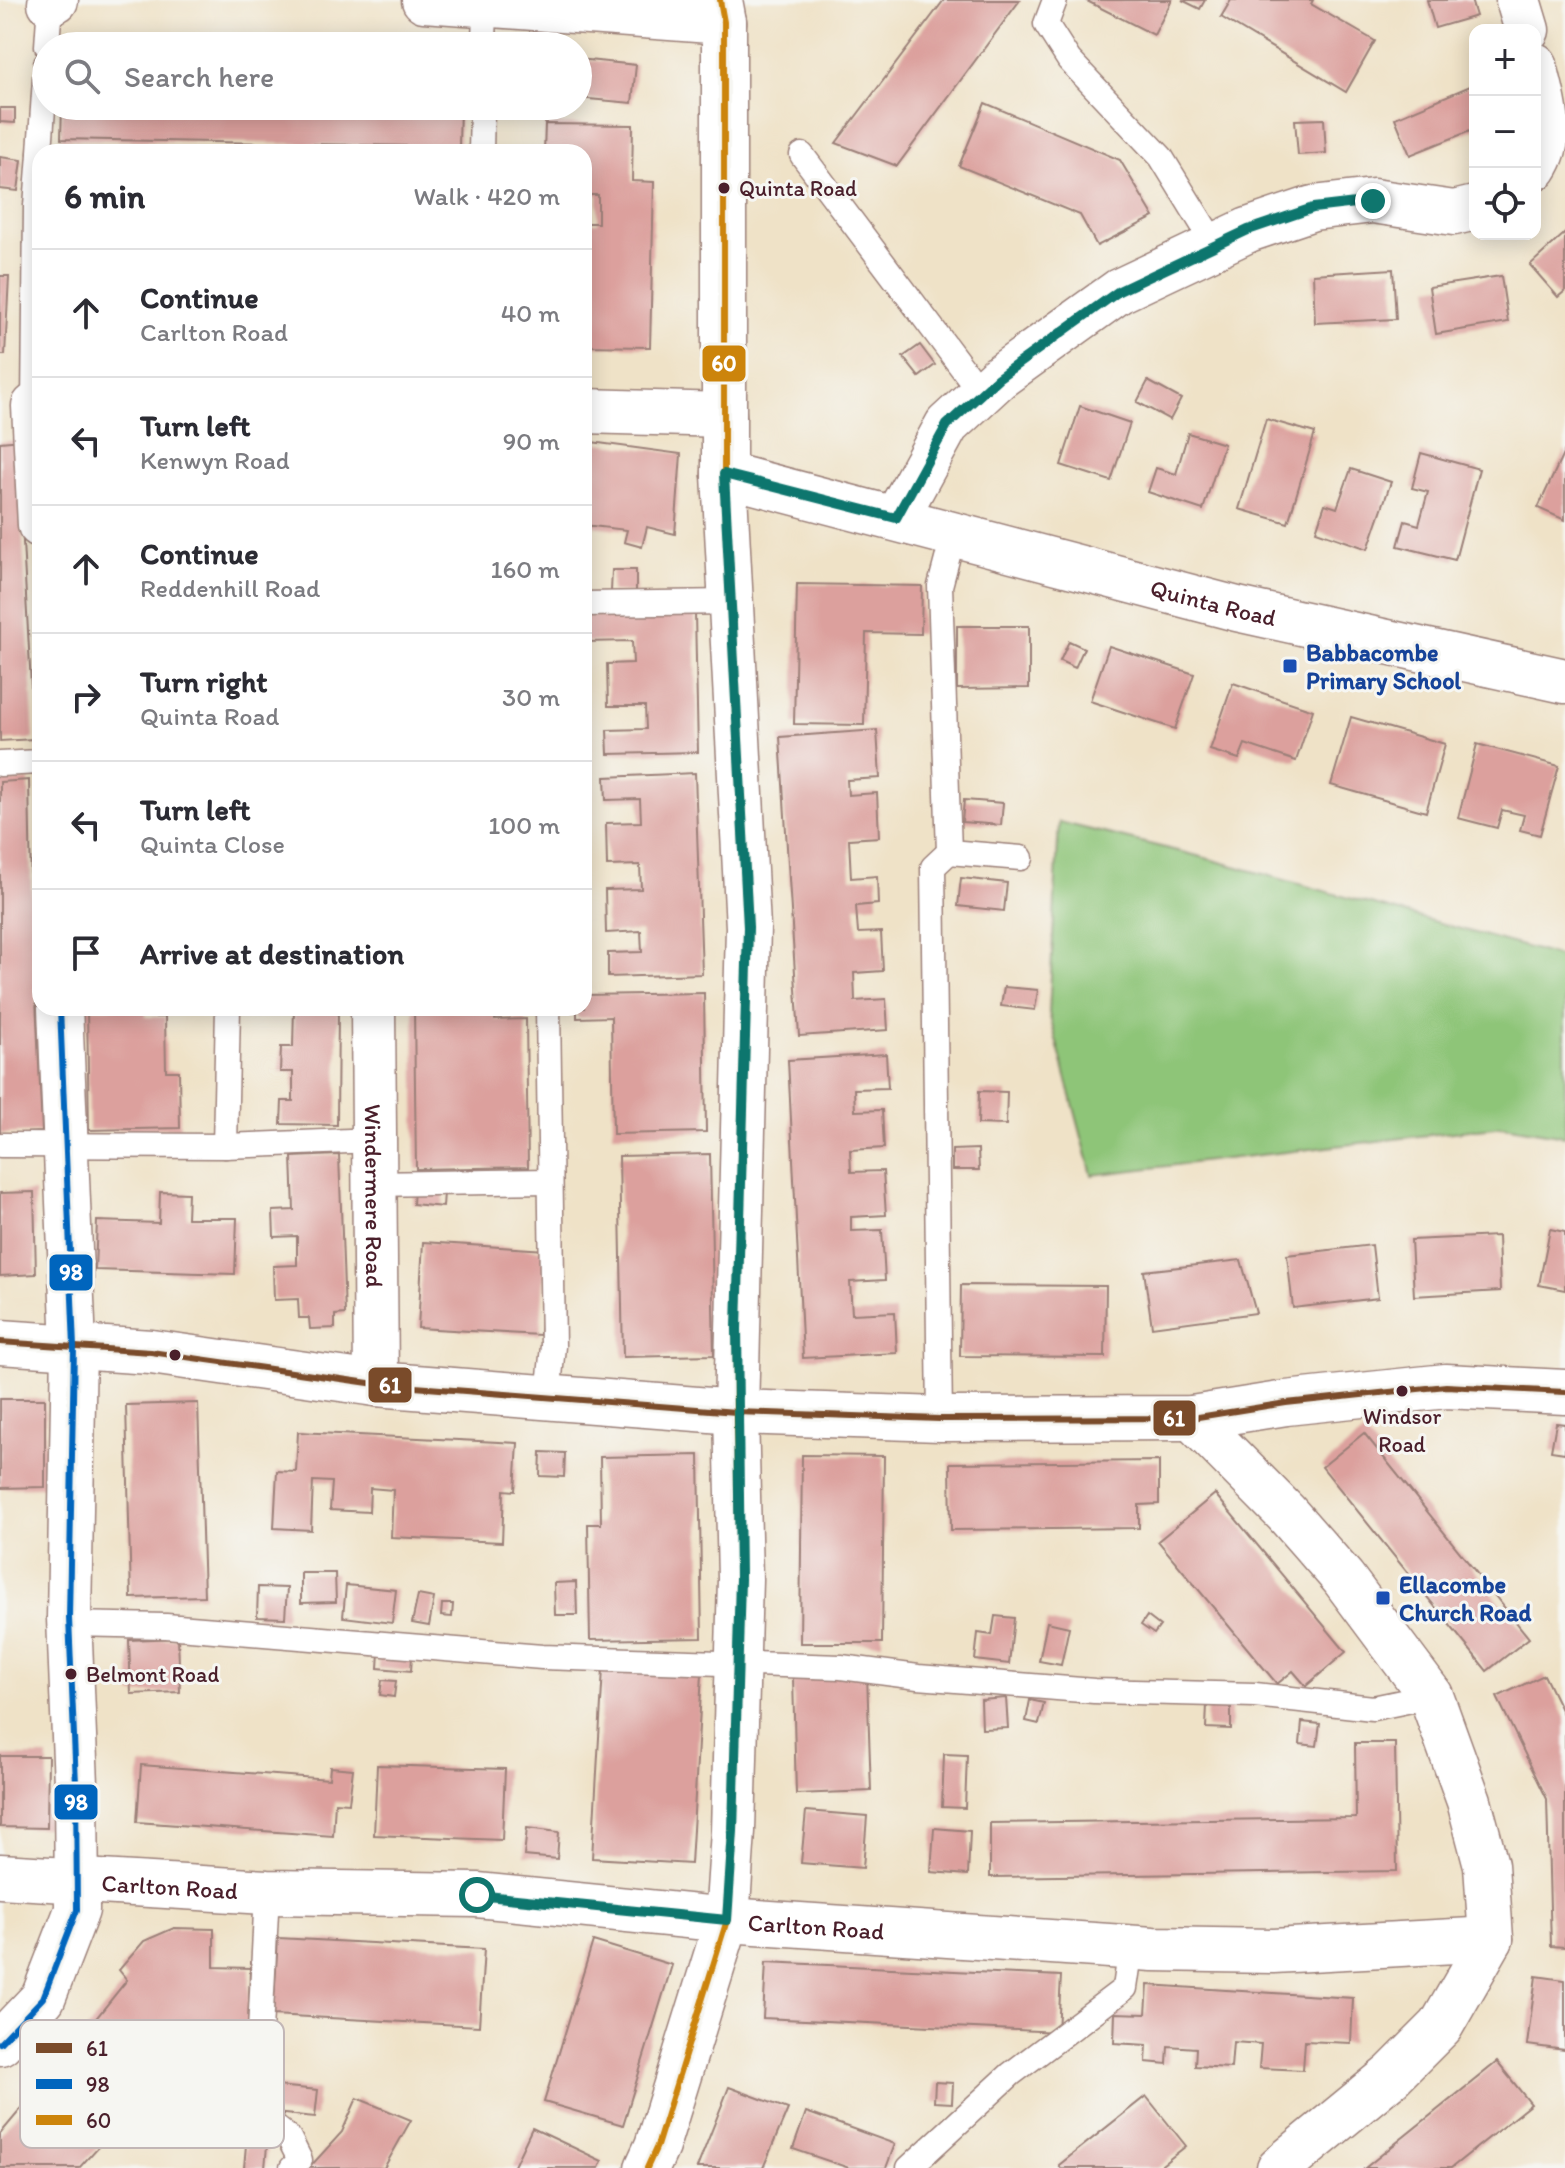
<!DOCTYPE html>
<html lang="en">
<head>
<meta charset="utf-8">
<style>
	:root { --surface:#fff; --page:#f7f7f7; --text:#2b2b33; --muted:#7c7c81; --line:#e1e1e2 }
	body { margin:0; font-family:Itim,sans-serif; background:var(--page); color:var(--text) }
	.controls { position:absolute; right:24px; top:24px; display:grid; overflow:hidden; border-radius:16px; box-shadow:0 4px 20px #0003 }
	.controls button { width:72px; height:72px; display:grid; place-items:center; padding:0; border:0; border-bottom:2px solid var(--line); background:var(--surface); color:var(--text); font:40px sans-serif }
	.stop { position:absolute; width:24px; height:24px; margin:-18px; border:6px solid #0f766e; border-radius:50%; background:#fff }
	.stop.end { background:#0f766e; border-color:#fff; box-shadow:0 2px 8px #0008 }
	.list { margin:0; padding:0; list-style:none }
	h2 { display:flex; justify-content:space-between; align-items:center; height:104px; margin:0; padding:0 32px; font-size:34px }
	h2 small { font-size:26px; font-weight:400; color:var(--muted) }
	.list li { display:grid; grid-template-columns:52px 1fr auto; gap:24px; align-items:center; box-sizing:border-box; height:128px; padding:0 32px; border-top:2px solid var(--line) }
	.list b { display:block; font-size:30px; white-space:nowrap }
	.list p { margin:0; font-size:26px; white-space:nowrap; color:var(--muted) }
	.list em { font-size:26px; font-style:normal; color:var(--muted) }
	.icon { flex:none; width:44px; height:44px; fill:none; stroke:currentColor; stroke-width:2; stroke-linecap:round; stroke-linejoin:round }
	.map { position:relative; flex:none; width:1565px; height:2168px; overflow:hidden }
	.search { position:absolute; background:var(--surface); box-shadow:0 4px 20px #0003; left:32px; top:32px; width:560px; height:88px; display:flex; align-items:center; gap:20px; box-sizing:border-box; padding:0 28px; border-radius:44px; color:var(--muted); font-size:30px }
	.panel { position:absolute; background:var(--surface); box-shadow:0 4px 20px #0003; left:32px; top:144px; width:560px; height:872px; border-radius:24px }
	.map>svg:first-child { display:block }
</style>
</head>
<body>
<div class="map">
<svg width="1565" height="2168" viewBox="0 0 1565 2168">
	<rect width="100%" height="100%" fill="#f6f6f2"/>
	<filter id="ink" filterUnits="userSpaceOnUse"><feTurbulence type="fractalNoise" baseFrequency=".0125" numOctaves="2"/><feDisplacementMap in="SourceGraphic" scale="16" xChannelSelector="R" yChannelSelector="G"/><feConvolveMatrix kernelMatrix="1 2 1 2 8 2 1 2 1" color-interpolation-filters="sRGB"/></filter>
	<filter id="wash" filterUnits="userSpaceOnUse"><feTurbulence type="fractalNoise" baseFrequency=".006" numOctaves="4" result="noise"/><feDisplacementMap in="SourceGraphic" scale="32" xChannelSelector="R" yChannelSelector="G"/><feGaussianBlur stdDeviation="1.8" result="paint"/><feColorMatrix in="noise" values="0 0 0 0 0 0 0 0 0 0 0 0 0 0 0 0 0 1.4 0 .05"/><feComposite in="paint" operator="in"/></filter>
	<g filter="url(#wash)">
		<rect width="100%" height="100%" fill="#efe2c7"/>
		<path fill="#8ec578" stroke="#6c7252" stroke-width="2" d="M1059,822L1202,857L1565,958V1136L1503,1126L1092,1175L1049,1013Z"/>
		<g id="blocks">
			<g fill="#dca09d">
				<path d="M944,0H1020L897,166L836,143Z"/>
				<path d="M1085,0H1172L1154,35Z"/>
				<path d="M1182,0H1205L1200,9Z"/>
				<path d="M1231,0H1313L1311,4L1375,41L1346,92L1221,17Z"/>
				<path d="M1427,0H1471L1476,16L1435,28Z"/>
				<path d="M578,59L636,65L632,103L578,98Z"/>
				<path d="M1475,84V129L1410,155L1395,118Z"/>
				<path d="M985,103L1120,160L1154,217L1097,246L1080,215L959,166Z"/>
				<path d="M62,106H460L459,147L61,139Z"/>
				<path d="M0,108H15V123L0,122Z"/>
				<path d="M1324,119L1326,153L1298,155L1295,120Z"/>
				<path d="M545,124L633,125L632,181L654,182L650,347L584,346V223H598V195H584L587,161L584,160V152H544Z"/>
				<path d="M0,157L22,160L18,191L0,189Z"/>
				<path d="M1565,233V291L1558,297L1530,265Z"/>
				<path d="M1393,269L1396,319L1315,323L1313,274Z"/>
				<path d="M0,276H9L5,355H0Z"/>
				<path d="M1501,276L1508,322L1436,334L1429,287Z"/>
				<path d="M920,345L935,365L919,377L903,357Z"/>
				<path d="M1148,381L1181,399L1170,420L1137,402Z"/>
				<path d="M1080,406L1130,423L1111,481L1061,465Z"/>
				<path d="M1266,419L1315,433L1288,523L1239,509Z"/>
				<path d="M1188,433L1224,444L1203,510L1148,492L1156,468L1176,474Z"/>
				<path d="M22,440L21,506L34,739L0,741V442Z"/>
				<path d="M584,441L681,454L675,534L647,527L642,547L624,542L627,530L584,525Z"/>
				<path d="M1565,450V520L1538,508Z"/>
				<path d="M1421,453L1479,469L1455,560L1398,546L1405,521L1419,525L1428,492L1412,488Z"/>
				<path d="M1351,469L1391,482L1368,549L1316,531L1325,504L1337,508Z"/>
				<path d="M612,570H636V593L611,592Z"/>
				<path d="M797,584L922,586L921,634L866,633L864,725L794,724Z"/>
				<path d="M695,613L698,752L608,754L607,730L646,729L645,706H608L607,664L633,663L632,641L584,642V616Z"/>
				<path d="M957,626H1029V688L957,689Z"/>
				<path d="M1069,641L1084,648L1075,668L1060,661Z"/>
				<path d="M1109,646L1194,674L1175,729L1090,701Z"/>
				<path d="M1233,683L1313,710L1296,761L1245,744L1239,759L1210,750Z"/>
				<path d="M1351,717L1445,744L1426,812L1331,785Z"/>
				<path d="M877,730L880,778L847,780L848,795L877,793L879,837L849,839L851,878L877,876L878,904L856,906L858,933L881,932L883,971L854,973L855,1001L886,999L888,1030L799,1036L780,737Z"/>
				<path d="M1477,744L1559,766L1540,835L1520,830L1524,815L1502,810L1497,828L1458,818Z"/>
				<path d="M695,773L702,974L608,977V953L642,952L641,931L606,933L605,890L641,889L640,865L607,866L606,823L641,822L640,799L606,800L605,777Z"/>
				<path d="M29,780L31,887L42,1132L0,1134V782Z"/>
				<path d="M964,800L1003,803L1001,825L962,822Z"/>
				<path d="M961,878L1007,883L1004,911L958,906Z"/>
				<path d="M1004,987L1038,990L1035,1010L1001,1006Z"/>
				<path d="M704,993L706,1132L613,1134L611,1017L577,1018V1008H584V995Z"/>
				<path d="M87,1008H146V1017H165L166,1071H179L180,1128L89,1130Z"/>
				<path d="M294,1008H338L337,1125L281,1124L282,1101H293V1072H280L281,1047H293Z"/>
				<path d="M414,1008H495V1020L526,1019L528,1167L416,1169Z"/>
				<path d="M886,1054L888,1088L854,1089L855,1111L882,1110L884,1148L850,1150L851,1172L883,1171L886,1215L851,1217V1231L882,1230L885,1280L850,1282L852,1314L895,1312L897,1353L803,1358L788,1060Z"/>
				<path d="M979,1091L1007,1092L1006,1125L978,1124Z"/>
				<path d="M978,1149L979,1170H952V1150Z"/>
				<path d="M710,1154L714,1355L623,1357L619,1156Z"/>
				<path d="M339,1155L345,1314L335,1315V1328L310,1329L309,1318H299L298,1299L274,1300L273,1266L297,1265V1236L274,1237L273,1211L294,1210L292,1157Z"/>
				<path d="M414,1189L444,1192L443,1207L413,1204Z"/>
				<path d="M34,1192L36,1274L0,1276V1193Z"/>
				<path d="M160,1192L188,1193L187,1218H237L235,1274L95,1270L97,1221L159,1223Z"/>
				<path d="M1550,1229L1565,1232V1290L1539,1285Z"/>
				<path d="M1498,1236L1500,1291L1414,1296L1411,1240Z"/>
				<path d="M423,1242L546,1250L540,1335L418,1328Z"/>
				<path d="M1372,1245L1378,1298L1293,1308L1287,1255Z"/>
				<path d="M1241,1260L1256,1313L1152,1327L1144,1271Z"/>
				<path d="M961,1285L1106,1286L1105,1357L960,1356Z"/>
				<path d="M0,1399H45V1487L0,1488Z"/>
				<path d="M198,1403L204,1596L131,1598L126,1405Z"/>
				<path d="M1556,1423L1565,1424V1453L1551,1451Z"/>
				<path d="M298,1432L518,1443L515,1491L504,1490L502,1542L391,1537L393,1490L370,1488L369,1512L330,1510L332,1482L313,1481L311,1530L274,1528L277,1471L296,1472Z"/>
				<path d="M1364,1433L1529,1638L1487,1671L1322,1467Z"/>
				<path d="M541,1452L565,1453L564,1477L540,1476Z"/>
				<path d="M699,1455L702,1638L590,1640L588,1524H601L600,1457Z"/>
				<path d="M802,1455L884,1456L882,1643H800Z"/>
				<path d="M1159,1461V1504L1139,1505V1528L951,1530L950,1463Z"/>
				<path d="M1215,1494L1346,1652L1306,1686L1293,1671L1277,1684L1158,1541Z"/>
				<path d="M301,1573H335L336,1602L301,1603Z"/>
				<path d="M576,1582L577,1615H555L554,1583Z"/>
				<path d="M346,1585L396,1590L392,1623L343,1617Z"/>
				<path d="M258,1587L287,1588L285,1618L257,1617Z"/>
				<path d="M418,1595L434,1598L429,1626L412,1623Z"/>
				<path d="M442,1604H453L452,1617L441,1616Z"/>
				<path d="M995,1616L1014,1618L1009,1664L975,1660L978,1633L992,1635Z"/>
				<path d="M1147,1616L1160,1626L1154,1634L1141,1625Z"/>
				<path d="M1047,1622L1069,1627L1061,1665L1039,1661Z"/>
				<path d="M178,1638L180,1692L131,1694L129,1640Z"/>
				<path d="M379,1652L412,1655L411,1671L378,1668Z"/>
				<path d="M603,1669L702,1674L691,1864L592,1858Z"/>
				<path d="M867,1675L871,1791L796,1794L793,1677Z"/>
				<path d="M1544,1675L1565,1718V1947L1551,1946L1547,1799L1497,1697Z"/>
				<path d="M382,1680L396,1681L394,1697L380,1695Z"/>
				<path d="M1006,1698L1008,1728L982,1729L981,1700Z"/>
				<path d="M1030,1700L1044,1703L1039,1724L1026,1721Z"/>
				<path d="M1207,1704H1231V1729L1206,1728Z"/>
				<path d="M1302,1722L1320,1724L1317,1746L1300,1744Z"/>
				<path d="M1355,1743H1395L1397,1871L990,1877V1823L1356,1818Z"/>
				<path d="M944,1754L967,1755L965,1808L942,1807Z"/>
				<path d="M0,1756H48L47,1828L0,1827Z"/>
				<path d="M141,1765L329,1779L330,1767L353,1769L349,1803L335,1802L333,1836L137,1822Z"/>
				<path d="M377,1765L505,1769L502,1840L374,1835Z"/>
				<path d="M806,1811L867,1816L863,1868L801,1863Z"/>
				<path d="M527,1828L559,1832L557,1859L524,1856Z"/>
				<path d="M934,1828L970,1831L968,1875L931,1872Z"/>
				<path d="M174,1928L214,1929V1967L250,1968L247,2064L219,2059L187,2029L166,2055L150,2042L125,2073L81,2037L127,1980L119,1970L144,1941Z"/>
				<path d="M278,1938L484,1949L479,2026L273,2015Z"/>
				<path d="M593,1941L672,1965L623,2125L544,2102Z"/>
				<path d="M766,1962L1061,1976L1058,2032L763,2018Z"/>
				<path d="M1536,1976L1565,1980V2050L1527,2045Z"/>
				<path d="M1148,1985L1353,1998L1351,2043L1305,2041L1303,2070L1259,2068L1261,2044L1233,2042L1231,2068L1195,2066L1196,2048L1168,2046L1167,2064L1146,2062L1147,2045L1114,2043L1115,2013L1146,2014Z"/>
				<path d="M1497,2062L1531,2104L1451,2168H1365Z"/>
				<path d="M53,2071L120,2123L79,2168H0V2134Z"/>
				<path d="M935,2082L953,2083L952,2103L934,2102Z"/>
				<path d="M277,2086L318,2090L315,2117L274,2113Z"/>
				<path d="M729,2087L788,2109L763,2168H697Z"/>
				<path d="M1146,2096L1186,2146L1158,2168H1061L1059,2165Z"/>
				<path d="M357,2098L411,2120L384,2168H309L342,2132Z"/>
				<path d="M806,2112L895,2144L886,2168H849L793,2149Z"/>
				<path d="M532,2128L602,2161L599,2168H513Z"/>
				<path d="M246,2145L267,2146L265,2168H244Z"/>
			</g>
		</g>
	</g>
	<g filter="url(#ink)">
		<use href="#blocks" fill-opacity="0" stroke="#9c8079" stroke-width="2"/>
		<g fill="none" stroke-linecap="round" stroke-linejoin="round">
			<defs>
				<g id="service">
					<path d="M1055,0L1046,24L1069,60L1161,157L1215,245"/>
					<path d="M47,46L50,3"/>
					<path d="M484,46L485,4"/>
					<path d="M40,152L46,64"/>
					<path d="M481,152L482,106"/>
					<path d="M802,155L981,393"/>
					<path d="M34,406L36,206L40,154"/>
					<path d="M954,533L940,586L949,852L1021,858"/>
					<path d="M584,604L731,602"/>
					<path d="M0,764L40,762"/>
					<path d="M548,1008L553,1346L548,1397"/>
					<path d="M0,1145L225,1146L374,1140"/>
					<path d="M225,1146L228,1008"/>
					<path d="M374,1184L549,1181"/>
					<path d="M940,1419L933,867L949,852"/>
					<path d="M69,1624L166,1626L542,1657L841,1667L918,1677L1094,1691L1255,1695L1373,1708L1431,1696"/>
					<path d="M267,1892L256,2112L289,2138L300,2160L292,2168"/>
					<path d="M909,2168L1011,2074L1125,1988L1131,1947"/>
				</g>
				<g id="minor">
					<path d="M424,0L724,22"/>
					<path d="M1518,0L1527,30"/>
					<path d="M50,3L56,0"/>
					<path d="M1535,65C1543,101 1557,135 1535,168"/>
					<path d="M34,406L40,525"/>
					<path d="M584,411L724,415"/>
					<path id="s1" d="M724,474L1237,609L1565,681"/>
					<path d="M896,518L947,425L998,378L1119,291L1248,230L1313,208L1373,201L1454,213L1475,208"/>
					<path id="s2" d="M373,1008L376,1384"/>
					<path id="s3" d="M0,1876L267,1892L477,1895L727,1920L1153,1949L1273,1951L1491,1939"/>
					<path d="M0,2043L43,1998L77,1910L76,1784L69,1618L74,1347L60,1008"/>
					<path d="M647,2168L657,2146L727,1920L733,1831L740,1579L736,1412"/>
				</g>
				<g id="tertiary">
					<path d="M720,0L724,22V474L748,927L736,1412"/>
					<path d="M0,1342L151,1352L376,1384L736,1412L940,1419L1192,1418L1286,1403L1446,1386L1565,1392"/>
					<path d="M1192,1418L1286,1513L1343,1578L1431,1696L1469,1801L1486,1865L1491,1939L1441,2026L1392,2075L1279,2168"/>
				</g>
			</defs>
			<use href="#service" stroke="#9c8079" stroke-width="27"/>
			<use href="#minor" stroke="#9c8079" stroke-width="47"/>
			<use href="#tertiary" stroke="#9c8079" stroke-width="47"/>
			<use href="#service" stroke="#fff" stroke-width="24"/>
			<use href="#minor" stroke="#fff" stroke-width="44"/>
			<use href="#tertiary" stroke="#fff" stroke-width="44"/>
			<defs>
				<path id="bus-1" d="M0,1342L151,1352L376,1384L736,1412L940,1419L1192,1418L1286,1403L1446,1386L1565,1392"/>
				<path id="bus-2" d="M0,2043L43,1998L77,1910L76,1784L69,1618L74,1347L60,1008"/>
				<path id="bus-3" d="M647,2168L657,2146L727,1920L733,1831L740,1579L736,1412L737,1329L748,927L724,474V22L720,0"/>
			</defs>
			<use href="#bus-1" stroke="#f6f6f2" stroke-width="12"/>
			<use href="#bus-2" stroke="#f6f6f2" stroke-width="12"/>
			<use href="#bus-3" stroke="#f6f6f2" stroke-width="12"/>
			<use href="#bus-1" stroke="#7a4b2a" stroke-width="6"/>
			<use href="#bus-2" stroke="#0065bd" stroke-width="6"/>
			<use href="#bus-3" stroke="#cc840b" stroke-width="6"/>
		</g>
	</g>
	<g fill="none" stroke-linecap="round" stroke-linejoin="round" filter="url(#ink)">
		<path stroke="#0f766e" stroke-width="10" d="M477,1895L727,1920L733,1831L740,1579L737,1329L748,927L724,474L896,518L947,425L998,378L1119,291L1248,230L1313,208L1373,201"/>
	</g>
	<g fill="#4a1f2b" stroke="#f6f6f2" stroke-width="3">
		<circle cx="724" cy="188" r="7"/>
		<circle cx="175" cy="1355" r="7"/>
		<circle cx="1402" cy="1391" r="7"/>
		<circle cx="71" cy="1674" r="7"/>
	</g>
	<g fill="#1a4fb4" stroke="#f6f6f2" stroke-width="3">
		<rect x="1282" y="658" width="16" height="16" rx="4"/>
		<rect x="1375" y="1590" width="16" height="16" rx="4"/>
	</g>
	<g text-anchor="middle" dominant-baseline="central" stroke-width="6" stroke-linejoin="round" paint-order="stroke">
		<g font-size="22" fill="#4a1f2b" stroke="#f6f6f2" text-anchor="start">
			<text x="739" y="188">Quinta Road</text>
			<text x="1402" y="1416" text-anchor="middle">Windsor<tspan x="1402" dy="28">Road</tspan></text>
			<text x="86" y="1674">Belmont Road</text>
		</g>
		<g font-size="24" fill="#4a1f2b" stroke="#f6f6f2">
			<text stroke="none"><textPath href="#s1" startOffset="506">Quinta Road</textPath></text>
			<text stroke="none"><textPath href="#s2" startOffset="188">Windermere Road</textPath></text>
			<text stroke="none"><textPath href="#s3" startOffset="170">Carlton Road</textPath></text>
			<text stroke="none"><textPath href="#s3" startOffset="818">Carlton Road</textPath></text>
		</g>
		<g font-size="24" font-weight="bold" fill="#164399" stroke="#f6f6f2" text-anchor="start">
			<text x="1306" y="652">Babbacombe<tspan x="1306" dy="28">Primary School</tspan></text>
			<text x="1399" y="1584">Ellacombe<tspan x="1399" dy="28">Church Road</tspan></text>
		</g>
	</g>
	<rect x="20" y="2020" width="264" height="128" rx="12" fill="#f6f6f2" stroke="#c2b6b6" stroke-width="2"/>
	<rect x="36" y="2043" width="36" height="10" fill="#7a4b2a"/>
	<rect x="36" y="2079" width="36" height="10" fill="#0065bd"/>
	<rect x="36" y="2115" width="36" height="10" fill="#cc840b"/>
	<g font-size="22" fill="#4a1f2b">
		<text x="86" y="2056">61</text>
		<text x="86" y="2092">98</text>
		<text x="86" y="2128">60</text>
	</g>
	<g stroke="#f6f6f2" stroke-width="3">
		<rect x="701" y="344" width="46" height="39" rx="8" fill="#cc840b"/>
		<rect x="48" y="1253" width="46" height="39" rx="8" fill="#0065bd"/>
		<rect x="367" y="1366" width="46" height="38" rx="8" fill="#7a4b2a"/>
		<rect x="1152" y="1399" width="45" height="38" rx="8" fill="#7a4b2a"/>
		<rect x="53" y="1783" width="46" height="38" rx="8" fill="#0065bd"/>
	</g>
	<g font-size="22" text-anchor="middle" font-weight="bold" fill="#fff">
		<text x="724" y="371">60</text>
		<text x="71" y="1280">98</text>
		<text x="390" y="1393">61</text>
		<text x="1174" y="1426">61</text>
		<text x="76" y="1810">98</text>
	</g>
</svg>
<div class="controls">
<button>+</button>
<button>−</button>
<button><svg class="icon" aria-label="locate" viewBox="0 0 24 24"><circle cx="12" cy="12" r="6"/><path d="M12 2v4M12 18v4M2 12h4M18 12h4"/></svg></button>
</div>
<div class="stop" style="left:477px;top:1895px"></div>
<div class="stop end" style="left:1373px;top:201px"></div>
<div class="search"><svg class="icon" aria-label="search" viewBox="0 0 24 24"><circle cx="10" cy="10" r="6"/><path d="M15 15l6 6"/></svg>Search here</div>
<section class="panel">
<h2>6 min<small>Walk · 420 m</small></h2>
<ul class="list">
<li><svg class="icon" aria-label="ahead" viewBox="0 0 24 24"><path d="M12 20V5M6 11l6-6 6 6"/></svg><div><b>Continue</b><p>Carlton Road</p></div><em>40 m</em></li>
<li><svg class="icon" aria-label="left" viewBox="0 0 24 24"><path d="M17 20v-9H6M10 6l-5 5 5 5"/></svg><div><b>Turn left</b><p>Kenwyn Road</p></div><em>90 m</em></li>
<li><svg class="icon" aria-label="ahead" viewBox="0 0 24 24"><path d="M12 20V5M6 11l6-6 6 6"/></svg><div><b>Continue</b><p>Reddenhill Road</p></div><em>160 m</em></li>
<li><svg class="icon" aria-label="right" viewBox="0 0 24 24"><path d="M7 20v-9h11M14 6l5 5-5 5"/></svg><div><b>Turn right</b><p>Quinta Road</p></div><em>30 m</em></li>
<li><svg class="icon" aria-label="left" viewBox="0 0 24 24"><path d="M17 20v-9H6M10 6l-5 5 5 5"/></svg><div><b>Turn left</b><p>Quinta Close</p></div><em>100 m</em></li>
<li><svg class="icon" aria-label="arrive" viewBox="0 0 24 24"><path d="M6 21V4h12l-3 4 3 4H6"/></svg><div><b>Arrive at destination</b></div></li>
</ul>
</section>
</div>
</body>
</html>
